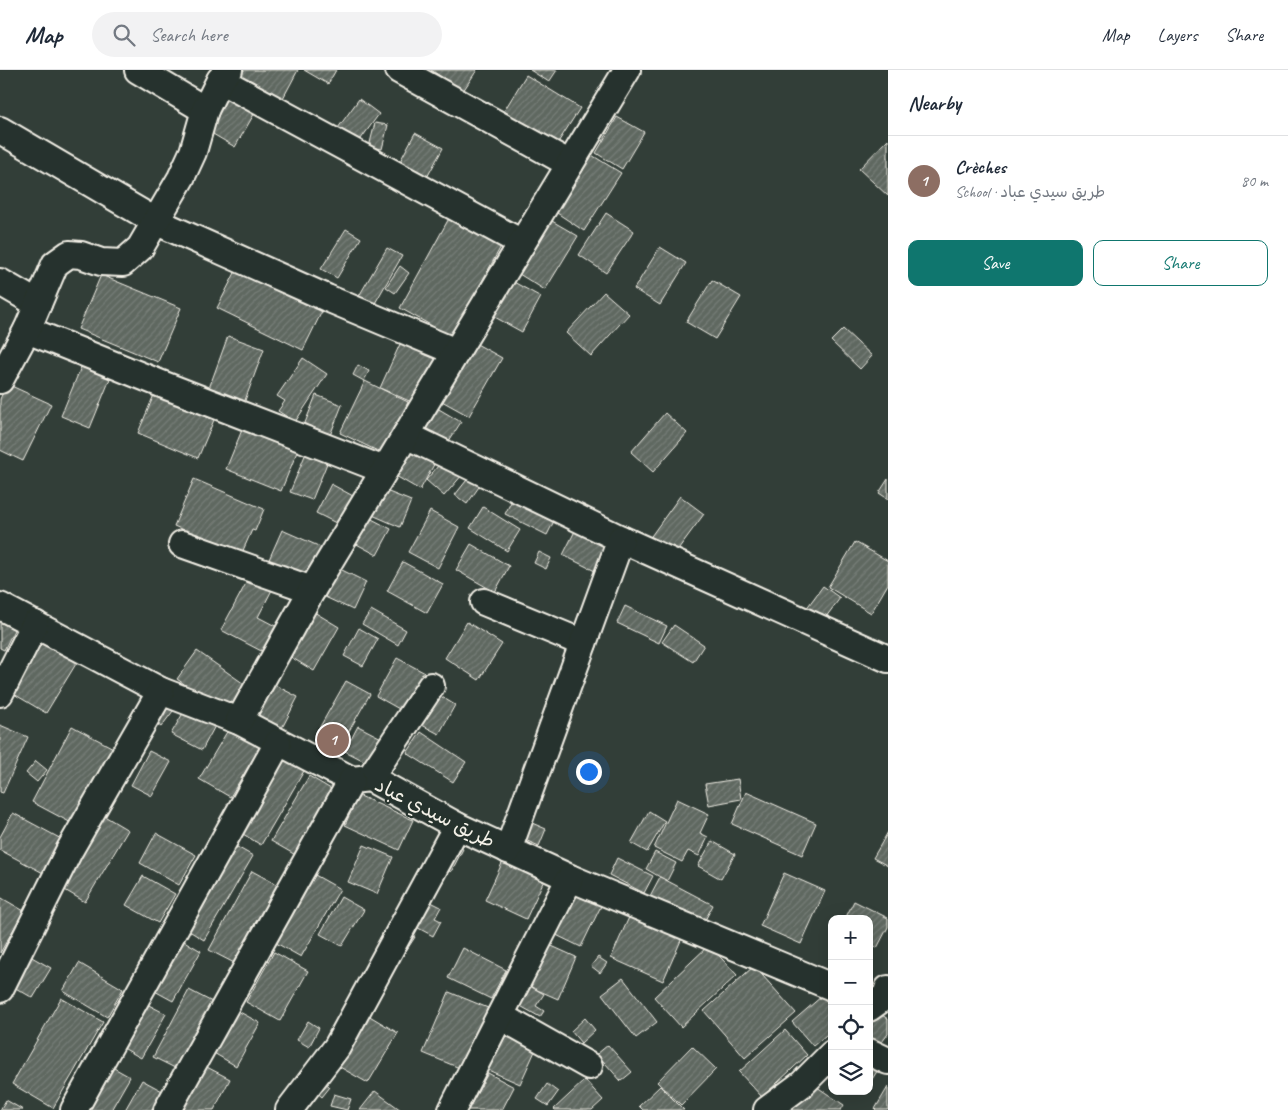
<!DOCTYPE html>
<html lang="en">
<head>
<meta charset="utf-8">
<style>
	:root { --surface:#fff; --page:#f2f2f3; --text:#1f2937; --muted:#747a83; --line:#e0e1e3; --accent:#0f766e }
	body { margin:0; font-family:Caveat,"Playpen Sans Arabic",sans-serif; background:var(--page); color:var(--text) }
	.controls { position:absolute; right:15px; bottom:15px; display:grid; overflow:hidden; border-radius:10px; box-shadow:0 5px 20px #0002 }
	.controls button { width:45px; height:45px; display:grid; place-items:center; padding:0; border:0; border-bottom:1px solid var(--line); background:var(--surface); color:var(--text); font:25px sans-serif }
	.you { position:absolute; left:588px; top:701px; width:18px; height:18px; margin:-12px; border:4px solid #fff; border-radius:50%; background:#1a73e8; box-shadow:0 0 0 8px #1a73e833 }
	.badge { display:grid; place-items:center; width:32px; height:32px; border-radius:50%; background:var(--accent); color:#fff; font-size:16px; font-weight:700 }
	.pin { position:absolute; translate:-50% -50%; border:2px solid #fff; box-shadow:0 1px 5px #0006 }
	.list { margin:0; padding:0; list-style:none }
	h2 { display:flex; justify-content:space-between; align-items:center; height:65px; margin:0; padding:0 20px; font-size:21px }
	h2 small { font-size:16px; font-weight:400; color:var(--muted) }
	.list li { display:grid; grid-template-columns:32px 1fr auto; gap:15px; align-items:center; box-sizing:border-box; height:90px; padding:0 20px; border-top:1px solid var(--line) }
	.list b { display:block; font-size:19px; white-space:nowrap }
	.list p { margin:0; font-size:16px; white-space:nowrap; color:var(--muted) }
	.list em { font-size:16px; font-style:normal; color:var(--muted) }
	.actions { display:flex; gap:10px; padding:15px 20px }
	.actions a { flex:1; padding:11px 0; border:1px solid var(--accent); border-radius:10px; text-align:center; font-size:18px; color:var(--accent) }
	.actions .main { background:var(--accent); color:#fff }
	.icon { flex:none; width:28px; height:28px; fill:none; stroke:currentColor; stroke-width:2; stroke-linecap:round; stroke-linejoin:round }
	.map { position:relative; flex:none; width:888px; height:1040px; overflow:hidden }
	header { display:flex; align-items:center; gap:30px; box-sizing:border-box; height:70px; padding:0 25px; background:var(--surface); border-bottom:1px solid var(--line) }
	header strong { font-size:24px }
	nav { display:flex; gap:28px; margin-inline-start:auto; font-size:18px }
	.search { width:350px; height:45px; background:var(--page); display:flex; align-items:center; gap:12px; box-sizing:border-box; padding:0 18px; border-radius:28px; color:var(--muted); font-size:19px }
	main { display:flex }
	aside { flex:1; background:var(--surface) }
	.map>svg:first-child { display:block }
</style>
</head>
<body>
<header>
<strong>Map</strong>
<div class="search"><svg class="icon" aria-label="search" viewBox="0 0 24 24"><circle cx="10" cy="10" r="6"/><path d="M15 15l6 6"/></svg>Search here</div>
<nav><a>Map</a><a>Layers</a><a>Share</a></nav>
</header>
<main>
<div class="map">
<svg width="888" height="1040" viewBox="0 0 888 1040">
	<defs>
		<pattern id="building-hatch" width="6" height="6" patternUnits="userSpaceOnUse" patternTransform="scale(1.25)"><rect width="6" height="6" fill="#5f6861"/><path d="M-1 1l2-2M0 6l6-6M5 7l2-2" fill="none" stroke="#777e78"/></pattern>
	</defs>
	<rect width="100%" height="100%" fill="#323e38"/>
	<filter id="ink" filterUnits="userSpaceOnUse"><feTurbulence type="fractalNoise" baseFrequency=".02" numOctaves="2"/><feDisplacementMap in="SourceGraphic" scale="10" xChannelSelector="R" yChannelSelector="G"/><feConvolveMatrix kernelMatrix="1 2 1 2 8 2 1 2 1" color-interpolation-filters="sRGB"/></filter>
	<g filter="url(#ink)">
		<g fill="url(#building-hatch)" stroke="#f4f1e8">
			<path d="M242,0H298L281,32L237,8Z"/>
			<path d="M304,0H336L328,14Z"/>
			<path d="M431,0H477L463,21Z"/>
			<path d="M530,0H557L549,12Z"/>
			<path d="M526,5L580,38L557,74L504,41Z"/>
			<path d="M222,19L257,39L235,77L201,57Z"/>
			<path d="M359,29L379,44L358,73L338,58Z"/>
			<path d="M617,47L644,62L622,99L596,83Z"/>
			<path d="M375,53L388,55L382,79L369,77Z"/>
			<path d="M415,63L443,78L425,111L397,97Z"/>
			<path d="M888,69V126L859,99Z"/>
			<path d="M590,84L621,103L584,161L554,141Z"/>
			<path d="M453,141L505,169L452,267L400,238Z"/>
			<path d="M606,143L634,161L606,203L579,185Z"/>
			<path d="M552,151L578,166L545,220L519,204Z"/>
			<path d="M346,159L361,168L337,208L321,199Z"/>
			<path d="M660,177L686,193L660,235L634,219Z"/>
			<path d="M387,178L402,186L374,235L359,226Z"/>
			<path d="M241,191L326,233L303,280L217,238Z"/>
			<path d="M400,196L409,203L395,223L386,217Z"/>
			<path d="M101,205L181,238L158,292L78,259Z"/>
			<path d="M510,210L541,227L522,262L491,245Z"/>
			<path d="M712,210L741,227L715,269L686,252Z"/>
			<path d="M604,222L629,244L591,286L566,263Z"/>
			<path d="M843,259L872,286L860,299L831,271Z"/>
			<path d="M405,263L441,280L416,334L380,318Z"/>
			<path d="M228,266L264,279L244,333L208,321Z"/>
			<path d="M473,272L502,288L469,346L440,330Z"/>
			<path d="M85,287L114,299L90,358L61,346Z"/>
			<path d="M303,288L327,304L295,352L278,341L285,331L277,326Z"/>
			<path d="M358,295L369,301L364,311L353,305Z"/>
			<path d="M365,311L408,332L384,384L340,363Z"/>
			<path d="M7,314L51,334L23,391L0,380V329Z"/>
			<path d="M156,320L216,345L198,388L138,363Z"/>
			<path d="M316,325L342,335L329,368L303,358Z"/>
			<path d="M432,335L461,352L447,374L419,358Z"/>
			<path d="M665,343L687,363L653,402L631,382Z"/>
			<path d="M244,355L299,377L281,421L226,399Z"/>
			<path d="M411,374L437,389L420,420L394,405Z"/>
			<path d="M308,378L330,386L312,430L290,422Z"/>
			<path d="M445,388L463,404L444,426L426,410Z"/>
			<path d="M470,406L481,414L467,434L455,425Z"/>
			<path d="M194,409L264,439L255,461L252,460L241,485L174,456Z"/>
			<path d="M888,409V429L879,423Z"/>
			<path d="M331,414L353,426L338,454L316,443Z"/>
			<path d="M381,419L411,431L400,457L370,444Z"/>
			<path d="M516,422L558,443L547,465L505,444Z"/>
			<path d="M680,426L704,444L673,486L649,469Z"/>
			<path d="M483,437L520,460L507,481L470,458Z"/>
			<path d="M430,441L459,457L438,498L408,482Z"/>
			<path d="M364,445L391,459L377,485L351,471Z"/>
			<path d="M576,459L612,477L599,503L563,485Z"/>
			<path d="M282,460L323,478L308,511L267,494Z"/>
			<path d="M855,472L888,491V514L871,543L828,517Z"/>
			<path d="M471,474L509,496L495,522L456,500Z"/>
			<path d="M539,482L551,488L546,499L534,493Z"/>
			<path d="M403,492L443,514L427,543L387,521Z"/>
			<path d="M338,498L366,512L353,540L325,527Z"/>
			<path d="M251,504L274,516L258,547L281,559L267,584L221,560Z"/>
			<path d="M823,516L840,528L823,551L806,539Z"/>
			<path d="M625,536L667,556L659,573L617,553Z"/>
			<path d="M371,540L406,560L398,575L362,554Z"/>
			<path d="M314,542L339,557L314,601L289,586Z"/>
			<path d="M0,546L17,554L4,580L0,578Z"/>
			<path d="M467,552L502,574L479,610L445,588Z"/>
			<path d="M674,555L704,575L693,592L662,572Z"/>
			<path d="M38,558L82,584L46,643L2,617Z"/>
			<path d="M359,558L378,569L363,596L344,586Z"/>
			<path d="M197,581L247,616L227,644L177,609Z"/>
			<path d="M397,588L429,605L408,644L376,626Z"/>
			<path d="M346,611L370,624L341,675L317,662Z"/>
			<path d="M271,613L298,627L282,658L255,645Z"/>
			<path d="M437,624L455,635L439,664L420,654Z"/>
			<path d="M167,631L176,637L161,657L153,651Z"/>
			<path d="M186,638L216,654L202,680L171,664Z"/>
			<path d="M0,655L28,667L3,723L0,722Z"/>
			<path d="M231,655L262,674L230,727L199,709Z"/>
			<path d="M72,656L117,680L77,756L32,732Z"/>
			<path d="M358,656L391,673L378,698L345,681Z"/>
			<path d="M421,662L466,692L453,712L407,683Z"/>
			<path d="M149,681L171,692L152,726L131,715Z"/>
			<path d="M285,681L308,694L261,775L238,761Z"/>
			<path d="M36,691L47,700L37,712L26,703Z"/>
			<path d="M309,706L336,722L299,787L271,771Z"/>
			<path d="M738,709L741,729L709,735L705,714Z"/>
			<path d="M746,722L816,753L802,785L732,754Z"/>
			<path d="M358,725L413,750L399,780L345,755Z"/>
			<path d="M677,729L709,744L700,763L708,767L699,786L688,781L682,792L654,778Z"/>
			<path d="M649,741L665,751L647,782L631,773Z"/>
			<path d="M13,743L65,771L47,805L0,780V767Z"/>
			<path d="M101,744L128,760L85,832L58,816Z"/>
			<path d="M525,750L546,759L539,776L518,767Z"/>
			<path d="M888,762V796L873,788Z"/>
			<path d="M156,763L196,785L179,815L140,793Z"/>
			<path d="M712,771L735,784L721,809L698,796Z"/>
			<path d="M230,773L253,786L204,870L181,856Z"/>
			<path d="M454,774L463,779L451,802L442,797Z"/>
			<path d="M364,775L393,787L377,824L348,812Z"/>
			<path d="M655,782L676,793L667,811L646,799Z"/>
			<path d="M617,788L653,806L644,823L609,805Z"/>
			<path d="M504,789L545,808L526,849L485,830Z"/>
			<path d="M252,801L285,819L242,897L209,880Z"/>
			<path d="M784,803L825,821L801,874L760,856Z"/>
			<path d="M315,805L340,819L301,887L276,873Z"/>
			<path d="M143,806L175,824L158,853L126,835Z"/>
			<path d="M660,807L713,835L703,854L650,826Z"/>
			<path d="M571,819L602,834L581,877L550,862Z"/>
			<path d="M0,827L24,841L0,883Z"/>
			<path d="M341,827L364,840L342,876L320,864Z"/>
			<path d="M423,828L441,837L435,848L441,851L433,866L409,853Z"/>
			<path d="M854,831L888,848V857L877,878L869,874V849H845Z"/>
			<path d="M630,845L682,868L663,911L611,888Z"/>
			<path d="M404,861L415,867L406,881L396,875Z"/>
			<path d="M179,868L201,881L173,931L151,919Z"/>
			<path d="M545,873L576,887L558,929L526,915Z"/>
			<path d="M709,875L737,905L681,957L654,927Z"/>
			<path d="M463,878L506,900L491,929L448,908Z"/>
			<path d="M23,882L51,898L33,928L5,912Z"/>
			<path d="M274,882L308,901L280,951L246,932Z"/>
			<path d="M598,887L607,893L600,903L591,896Z"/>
			<path d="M79,893L123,919L107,947L63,921Z"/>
			<path d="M754,896L796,943L745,988L704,941Z"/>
			<path d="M623,908L657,952L636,968L602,924Z"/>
			<path d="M526,914L544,924L536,936L544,941L540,947L515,933Z"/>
			<path d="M189,920L216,934L181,1001L153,987Z"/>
			<path d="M449,922L488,938L462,999L423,983Z"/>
			<path d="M822,926L832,938V960L813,976L792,952Z"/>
			<path d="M61,928L103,952L53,1038L12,1014Z"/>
			<path d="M143,932L166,944L141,988L118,975Z"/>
			<path d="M236,940L260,953L236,996L212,982Z"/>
			<path d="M514,943L546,957L520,1014L488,1000Z"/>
			<path d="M879,943L888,949V964L879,976L869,970V956Z"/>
			<path d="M368,945L398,963L368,1013L338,996Z"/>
			<path d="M585,948L595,960L581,973L571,961Z"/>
			<path d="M308,951L319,958L309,977L297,970Z"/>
			<path d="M785,960L807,985L762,1027L739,1002Z"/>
			<path d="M608,975L632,1002L621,1011L597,984Z"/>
			<path d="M692,976L716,999L681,1035L657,1012Z"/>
			<path d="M869,988L881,995L869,1014Z"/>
			<path d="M105,993L130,1007L111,1040H79Z"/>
			<path d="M201,994L230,1009L214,1040H178Z"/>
			<path d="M488,1003L514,1017L502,1040H468Z"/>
			<path d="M320,1008L330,1017L322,1027L312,1018Z"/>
			<path d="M142,1010L166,1023L156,1040H125Z"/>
			<path d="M585,1010L603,1030L592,1040H555L554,1039Z"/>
			<path d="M808,1011L844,1035L841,1040H788Z"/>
			<path d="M547,1014L558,1022L548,1036L537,1029Z"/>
			<path d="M660,1016L684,1040H643L639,1036Z"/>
			<path d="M888,1017V1040H876L875,1039Z"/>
			<path d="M375,1021L401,1040H360Z"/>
			<path d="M334,1024L351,1029L347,1040L330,1036Z"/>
			<path d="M6,1030L23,1040H0Z"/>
		</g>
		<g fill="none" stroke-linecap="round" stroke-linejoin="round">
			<defs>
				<g id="minor">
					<path d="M138,0L205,40"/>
					<path d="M399,0L570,94"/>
					<path d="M220,10L522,173"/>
					<path d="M0,60L157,152L327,228L456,282"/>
					<path d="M0,212L38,234"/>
					<path d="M27,260L164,315L384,400"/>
					<path d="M0,310L27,260L55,194L69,184L81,185L101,192L123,193L140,178L181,108L193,82L205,40L220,10L229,0"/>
					<path d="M406,365L621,469L888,589"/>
					<path d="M182,474L312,520"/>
					<path d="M484,532L583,573"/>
					<path d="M0,536L161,621L239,651L352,710L370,708L457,756L570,808L832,917"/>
					<path d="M0,623L35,554"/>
					<path d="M239,651L312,520L627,0"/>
					<path d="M370,708L431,616"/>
					<path d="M508,780L621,469"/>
					<path d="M0,919L69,781L161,621"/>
					<path d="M869,938L887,925L888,919"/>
					<path d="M500,946L589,996"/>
					<path d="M869,982L888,991"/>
					<path d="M74,1040L278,673"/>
					<path d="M167,1040L352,710"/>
					<path d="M289,1040L337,977L457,756"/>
					<path d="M452,1040L570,808"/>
					<path d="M767,1040L802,1014L832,984"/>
				</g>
			</defs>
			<use href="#minor" stroke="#f4f1e8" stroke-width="30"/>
			<use href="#minor" stroke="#26332d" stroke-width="26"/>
		</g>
	</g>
	<g text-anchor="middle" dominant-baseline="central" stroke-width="4.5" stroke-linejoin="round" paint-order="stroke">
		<g font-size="20" fill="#f4f1e8" stroke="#26332d">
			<text transform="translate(435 743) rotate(27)">طريق سيدي عباد</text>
		</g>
	</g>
</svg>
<div class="controls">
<button>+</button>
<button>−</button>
<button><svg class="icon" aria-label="locate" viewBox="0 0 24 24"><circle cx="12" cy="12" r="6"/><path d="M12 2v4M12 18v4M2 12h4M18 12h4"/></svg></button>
<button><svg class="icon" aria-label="layers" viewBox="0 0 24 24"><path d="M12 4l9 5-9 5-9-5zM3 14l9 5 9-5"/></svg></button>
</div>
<div class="you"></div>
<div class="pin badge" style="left:333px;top:670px;background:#8d6e63">1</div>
</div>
<aside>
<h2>Nearby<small></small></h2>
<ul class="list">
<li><span class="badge" style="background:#8d6e63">1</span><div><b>Crèches</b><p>School · طريق سيدي عباد</p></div><em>80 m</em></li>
</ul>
<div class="actions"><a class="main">Save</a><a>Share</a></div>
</aside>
</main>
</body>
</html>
